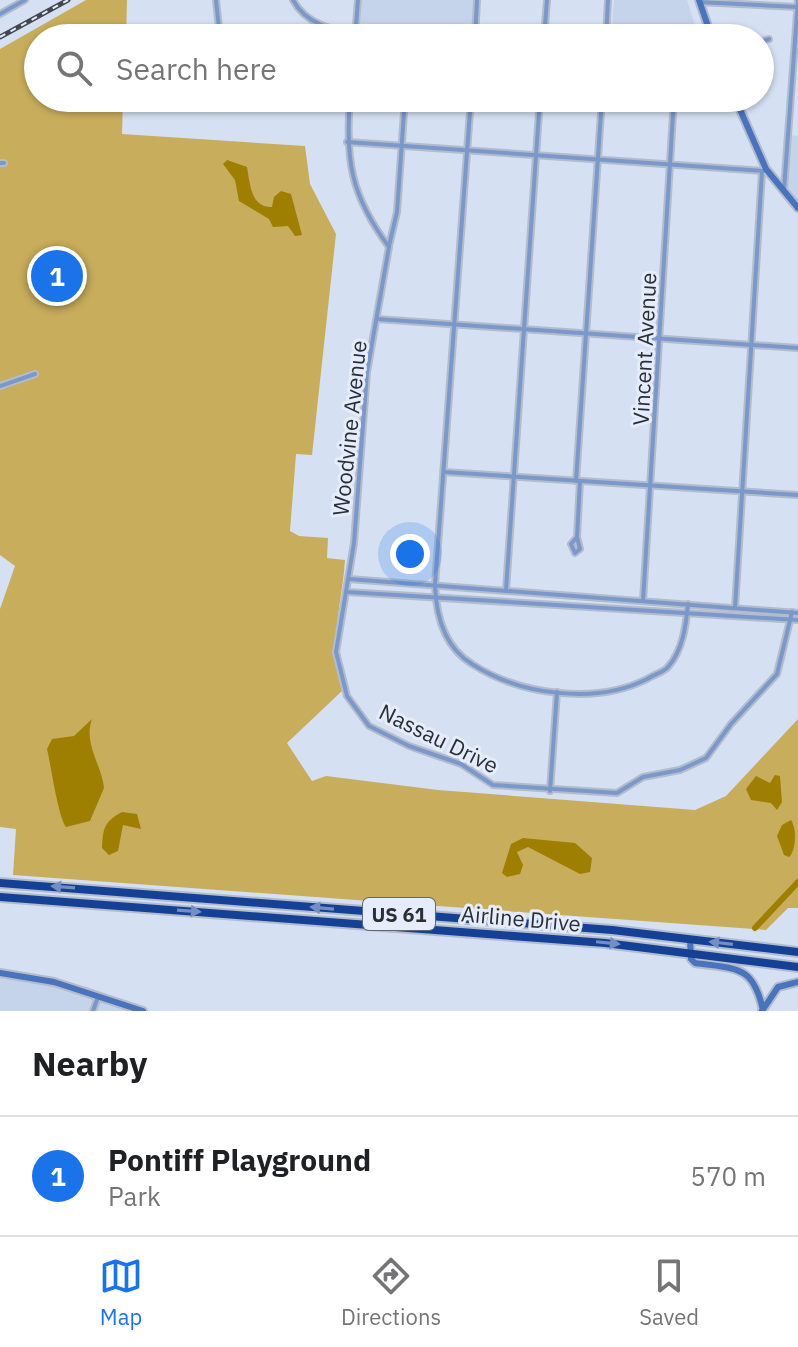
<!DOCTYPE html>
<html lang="en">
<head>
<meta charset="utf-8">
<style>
	:root { --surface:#fff; --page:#f2f2f2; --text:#202124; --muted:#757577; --line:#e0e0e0; --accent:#1a73e8 }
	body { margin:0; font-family:"IBM Plex Sans",sans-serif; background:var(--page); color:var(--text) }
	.you { position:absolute; left:410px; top:554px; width:28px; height:28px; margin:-20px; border:6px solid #fff; border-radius:50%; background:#1a73e8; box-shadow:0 0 0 12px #1a73e833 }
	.badge { display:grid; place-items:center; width:52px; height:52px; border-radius:50%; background:var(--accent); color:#fff; font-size:26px; font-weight:700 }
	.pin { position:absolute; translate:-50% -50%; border:4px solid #fff; box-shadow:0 2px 8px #0006 }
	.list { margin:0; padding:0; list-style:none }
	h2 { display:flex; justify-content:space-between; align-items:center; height:104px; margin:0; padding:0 32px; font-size:34px }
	h2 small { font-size:26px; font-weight:400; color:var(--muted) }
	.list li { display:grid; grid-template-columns:52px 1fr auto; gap:24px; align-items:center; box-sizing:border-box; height:120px; padding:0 32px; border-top:2px solid var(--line) }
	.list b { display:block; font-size:30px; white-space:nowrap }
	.list p { margin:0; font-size:26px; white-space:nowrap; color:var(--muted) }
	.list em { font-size:26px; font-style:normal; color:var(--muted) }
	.icon { flex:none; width:44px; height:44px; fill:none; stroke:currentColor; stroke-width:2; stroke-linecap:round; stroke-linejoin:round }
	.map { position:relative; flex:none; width:798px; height:1011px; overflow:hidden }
	.search { position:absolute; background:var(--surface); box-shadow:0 2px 6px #0004; left:24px; right:24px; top:24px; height:88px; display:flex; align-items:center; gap:20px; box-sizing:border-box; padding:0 28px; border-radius:44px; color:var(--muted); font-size:30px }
	.sheet { height:224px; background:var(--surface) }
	nav { display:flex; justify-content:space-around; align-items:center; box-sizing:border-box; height:112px; border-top:2px solid var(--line); background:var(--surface); font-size:22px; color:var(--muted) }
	nav a { display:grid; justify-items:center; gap:4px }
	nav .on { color:var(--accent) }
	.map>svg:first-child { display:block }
</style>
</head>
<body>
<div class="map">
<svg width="798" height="1011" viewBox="0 0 798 1011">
	<rect width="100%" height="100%" fill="#d5e0f3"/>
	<g fill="#c5d3eb">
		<path d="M362,0H475L472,38H359Z"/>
		<path d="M614,0H687L699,38H611Z"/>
		<path d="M790,135L798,136V202L786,188Z"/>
		<path d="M0,969L88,987L151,1011H0Z"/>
	</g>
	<path fill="#c8ad5c" d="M86,0H127L126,38H38V98H123L122,134L305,146L310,184L336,234L312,455L296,454L290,531L299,536L328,538L327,558L345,560C342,607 327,644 343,690L287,743L312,781L326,776L438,790L695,810L726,796L798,719V908H788L766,930L13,875L16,829L0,827V609L15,566L0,555V49Z"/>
	<g fill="#9e7f02">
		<path d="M227,160L247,167C250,184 251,208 272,207L274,197L281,191L291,194L302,235L295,236L288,226L273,227L269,219L239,201L235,180L223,164Z"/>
		<path d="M92,719C83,743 102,766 104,788L90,821L66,827C58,816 51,766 47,749L52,739L74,736Z"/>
		<path d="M775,775L780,776L782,802L777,810L771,803L751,800L746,789L756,776L770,783Z"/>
		<path d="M122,812L137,814L141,829L123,825L118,851L109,855L102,848C103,828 104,822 122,812Z"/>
		<path d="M791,820C797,828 796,851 789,857L784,855L777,836L782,825Z"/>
		<path d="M523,838L575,843L592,858L590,872L580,874L528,847L517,852L523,865L520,874L507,877L502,873L511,844Z"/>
	</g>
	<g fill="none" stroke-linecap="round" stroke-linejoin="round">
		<path stroke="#9e7f02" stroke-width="6" d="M755,928L798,882"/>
		<defs>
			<g id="street">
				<path d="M216,0L220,38"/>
				<path d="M293,0C306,24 330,29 355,34"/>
				<path d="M699,2L797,7"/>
				<path d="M0,14L25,0"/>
				<path d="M355,38L358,0"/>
				<path d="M475,38L477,0"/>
				<path d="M544,38L547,0"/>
				<path d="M606,38L608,0"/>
				<path d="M760,42L769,39"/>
				<path d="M263,98L349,106"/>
				<path d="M350,98C345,160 351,196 389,247L367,372L354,543L336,652L347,696L369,726L409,746L461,764L493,785L617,793L643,777L680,770L706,758L731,724L777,674L792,612"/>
				<path d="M471,98L435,585C436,616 444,647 472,664C520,695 596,705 647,679C653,675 664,672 668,667C683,650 686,625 688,604"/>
				<path d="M347,142L764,171"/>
				<path d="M0,163H4"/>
				<path d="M784,189L798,0"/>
				<path d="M389,246L397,212L405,98"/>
				<path d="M377,319L798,348"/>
				<path d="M0,386L35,374"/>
				<path d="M444,472L798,495"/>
				<path d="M576,481L602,98"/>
				<path d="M577,537L580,549L575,553L571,544L577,537L580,481"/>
				<path d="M349,579L798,613"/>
				<path d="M506,590L540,98"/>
				<path d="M347,592L798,620"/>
				<path d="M643,601L674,98"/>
				<path d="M735,608L762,172"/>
				<path d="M550,791L557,692"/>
				<path d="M93,1011L98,997"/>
			</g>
			<g id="secondary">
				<path d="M699,0L712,38"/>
				<path d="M735,98L766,169L798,208"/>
				<path d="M690,939L691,959L695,963C737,969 753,965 763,1010"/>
				<path d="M0,973L54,982L143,1011"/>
				<path d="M762,1011L778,987L798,982"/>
			</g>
			<g id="highway">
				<path d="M0,883L612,930L798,952"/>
				<path d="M0,897L605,943L798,967"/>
			</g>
		</defs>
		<use href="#street" stroke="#b3bccd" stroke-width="8"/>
		<use href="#secondary" stroke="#b3bccd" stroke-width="10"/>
		<use href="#highway" stroke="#b3bccd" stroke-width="12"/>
		<use href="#street" stroke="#7b98cb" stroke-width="4"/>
		<use href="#secondary" stroke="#4a73be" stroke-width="6"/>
		<use href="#highway" stroke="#144196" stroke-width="8"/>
		<defs>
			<path id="rail" d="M0,37L68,0"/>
		</defs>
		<use href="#rail" stroke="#424750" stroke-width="5"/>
		<use href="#rail" stroke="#e5edfc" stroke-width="2" stroke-dasharray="6" stroke-linecap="butt"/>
	</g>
	<defs><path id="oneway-solid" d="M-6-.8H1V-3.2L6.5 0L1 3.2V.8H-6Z" transform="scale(2)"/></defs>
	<g fill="#728ec4">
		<use href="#oneway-solid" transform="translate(63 887) rotate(-176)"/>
		<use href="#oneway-solid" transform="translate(322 908) rotate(-175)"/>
		<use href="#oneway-solid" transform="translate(189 911) rotate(4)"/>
		<use href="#oneway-solid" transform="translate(608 943) rotate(6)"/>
		<use href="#oneway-solid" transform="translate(721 943) rotate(-173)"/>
	</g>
	<g text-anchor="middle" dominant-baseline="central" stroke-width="6" stroke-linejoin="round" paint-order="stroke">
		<rect fill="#e5edfc" stroke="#626771" stroke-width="2" x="363" y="898" width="72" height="32" rx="6"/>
		<g font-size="20" font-weight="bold" fill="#2a2e35">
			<text x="399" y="914">US 61</text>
		</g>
		<g font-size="22" fill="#2a2e35" stroke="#e5edfc">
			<text transform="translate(644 349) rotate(-87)">Vincent Avenue</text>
			<text transform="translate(349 428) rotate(-84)">Woodvine Avenue</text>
			<text transform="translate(439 738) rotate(26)">Nassau Drive</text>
			<text transform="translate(521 918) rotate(5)">Airline Drive</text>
		</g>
	</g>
</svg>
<div class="you"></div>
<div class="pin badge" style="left:57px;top:276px">1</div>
<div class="search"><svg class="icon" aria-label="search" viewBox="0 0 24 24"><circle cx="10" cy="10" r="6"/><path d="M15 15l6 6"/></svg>Search here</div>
</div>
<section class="sheet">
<h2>Nearby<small></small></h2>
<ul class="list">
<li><span class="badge">1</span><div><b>Pontiff Playground</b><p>Park</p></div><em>570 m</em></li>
</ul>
</section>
<nav>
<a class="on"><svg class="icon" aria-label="map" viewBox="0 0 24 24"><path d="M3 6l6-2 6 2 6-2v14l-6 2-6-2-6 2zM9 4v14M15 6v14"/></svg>Map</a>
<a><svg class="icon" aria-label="directions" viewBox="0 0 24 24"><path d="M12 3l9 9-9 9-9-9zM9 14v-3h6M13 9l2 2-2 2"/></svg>Directions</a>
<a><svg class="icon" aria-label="saved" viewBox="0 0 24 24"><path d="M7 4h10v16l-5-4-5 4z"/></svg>Saved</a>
</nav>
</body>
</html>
